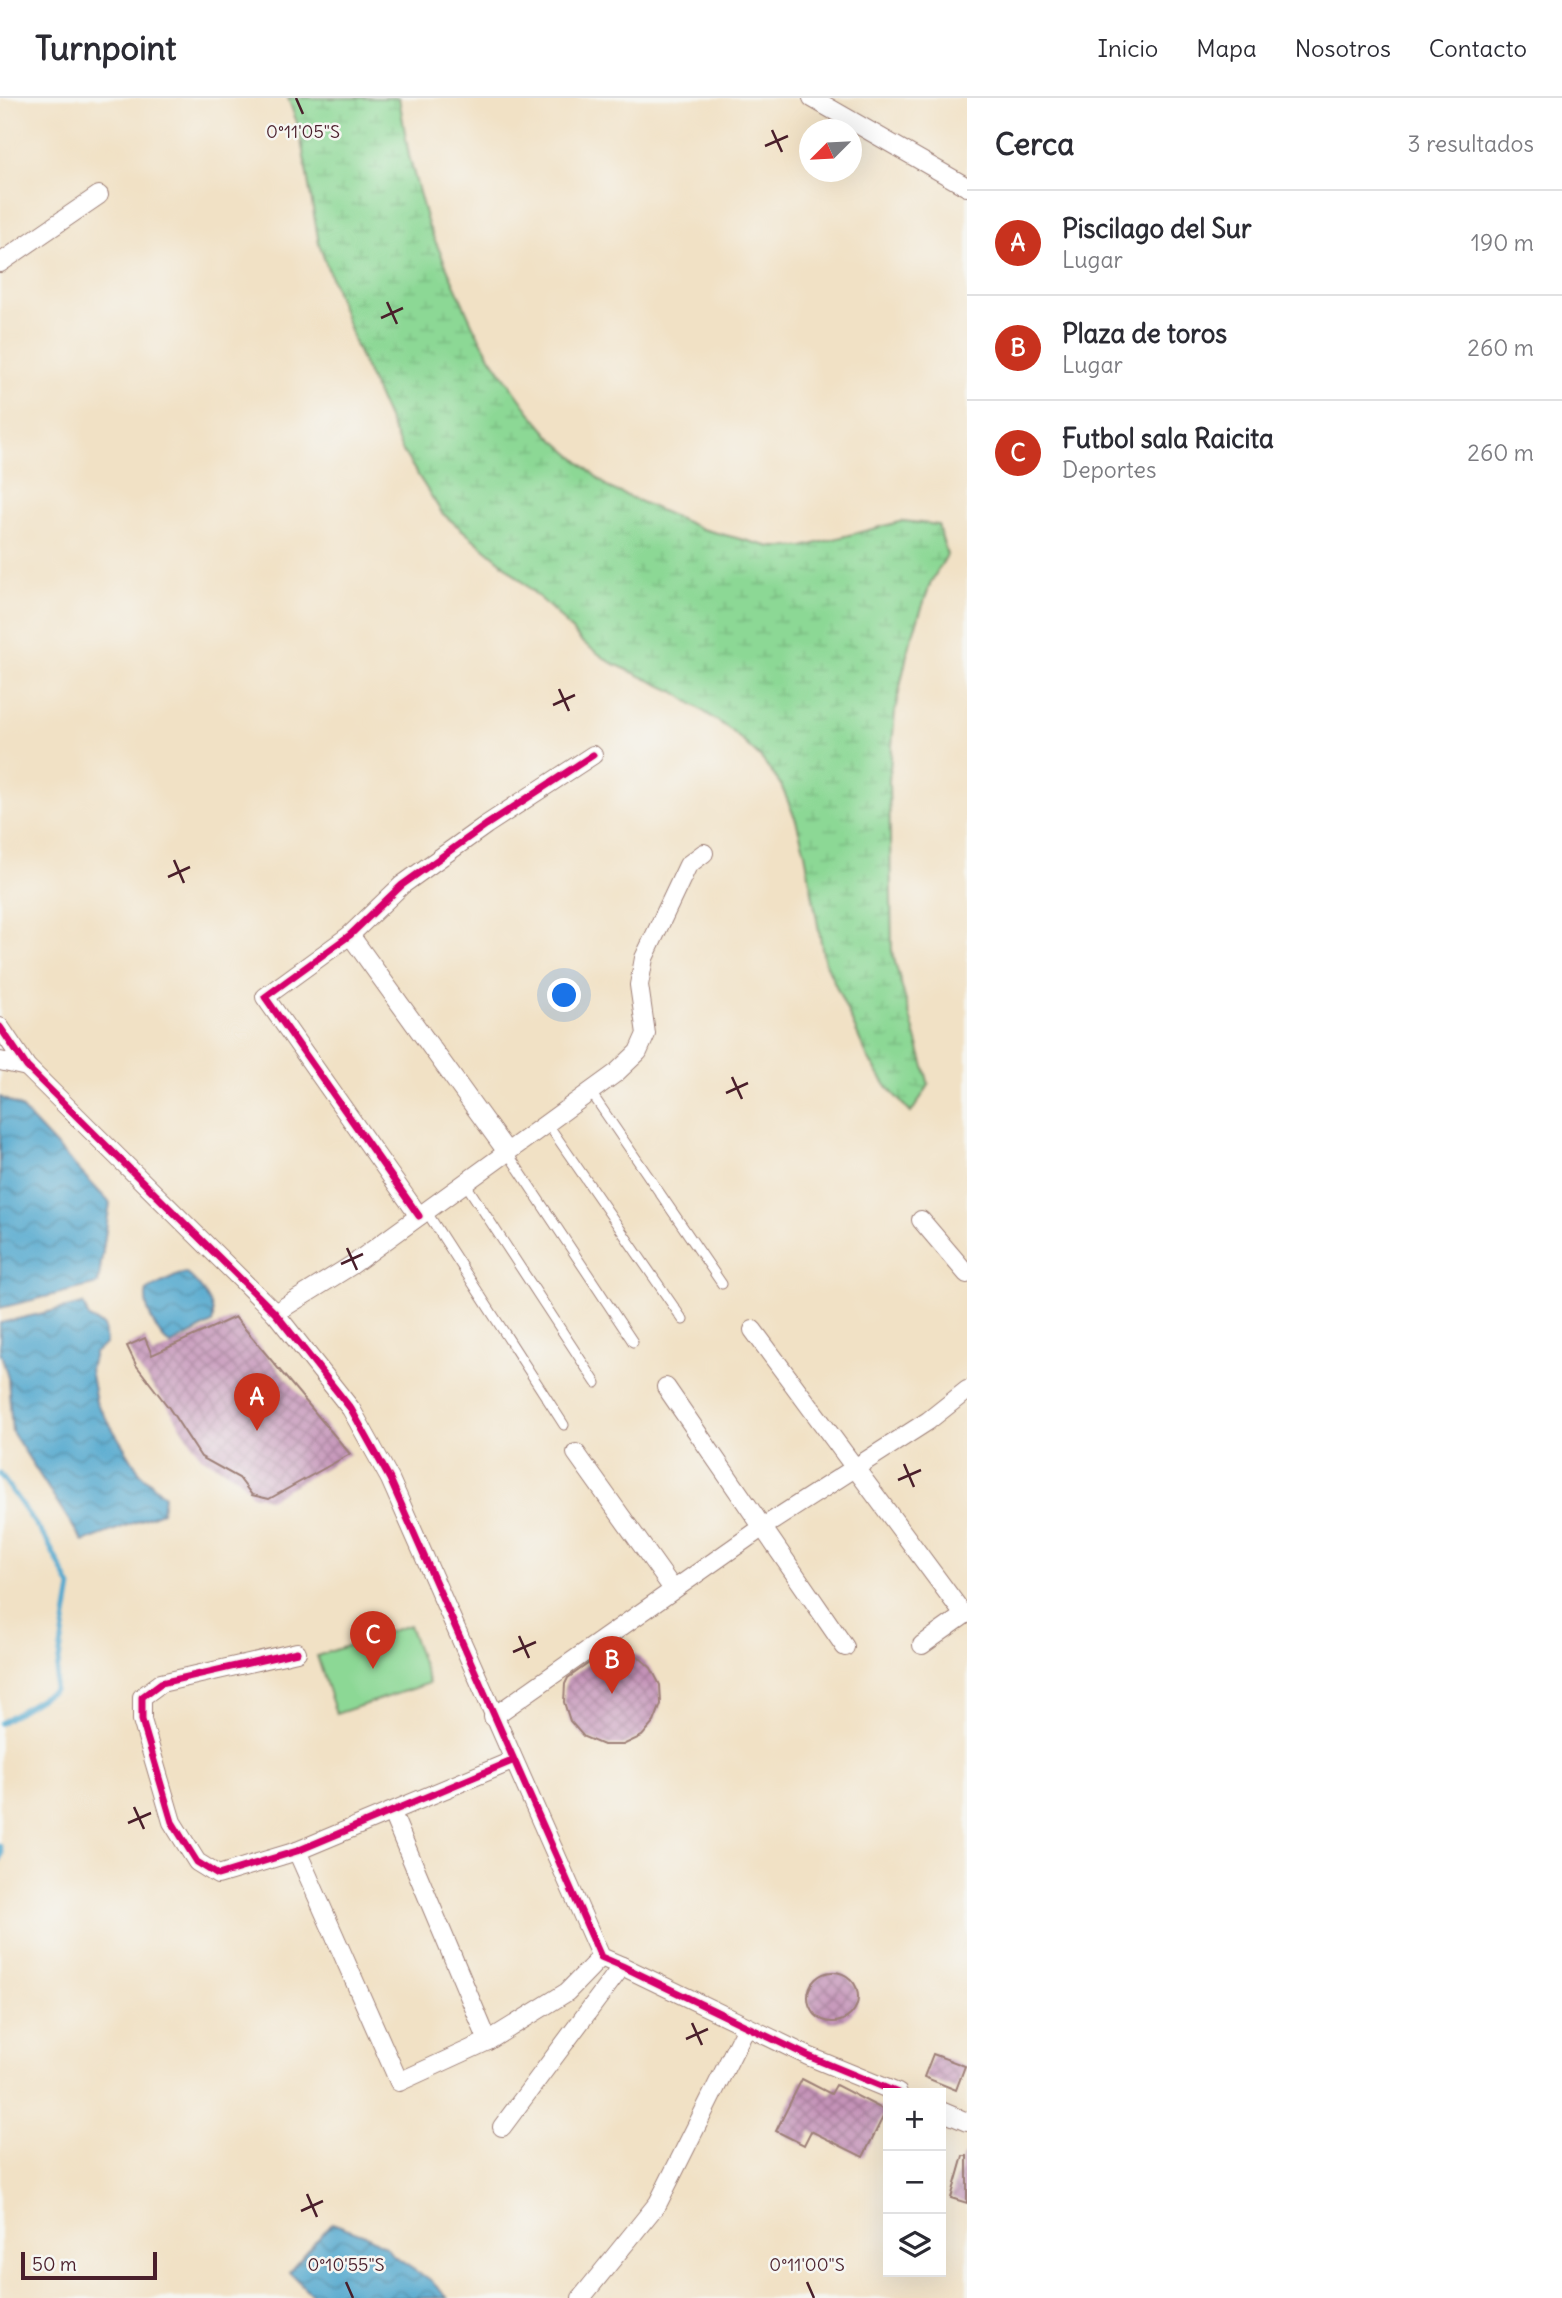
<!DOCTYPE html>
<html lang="es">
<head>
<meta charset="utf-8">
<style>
	:root { --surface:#fff; --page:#f7f7f7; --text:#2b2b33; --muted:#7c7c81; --line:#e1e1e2; --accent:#c8321e }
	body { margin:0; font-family:Delius,sans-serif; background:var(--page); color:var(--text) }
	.controls { position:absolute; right:21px; bottom:21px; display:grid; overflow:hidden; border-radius:0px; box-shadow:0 7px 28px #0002 }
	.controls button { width:63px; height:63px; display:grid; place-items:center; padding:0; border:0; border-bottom:2px solid var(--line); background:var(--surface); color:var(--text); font:35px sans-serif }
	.compass { position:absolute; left:799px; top:21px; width:63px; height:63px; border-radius:50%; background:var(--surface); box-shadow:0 7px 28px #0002; rotate:246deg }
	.scale { position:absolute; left:21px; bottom:18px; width:136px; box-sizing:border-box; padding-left:7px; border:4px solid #4a1f2b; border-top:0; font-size:19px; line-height:24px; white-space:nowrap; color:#4a1f2b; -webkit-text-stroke:5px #f6f6f2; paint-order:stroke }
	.you { position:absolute; left:565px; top:898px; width:24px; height:24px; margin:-18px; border:5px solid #fff; border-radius:50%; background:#1a73e8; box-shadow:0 0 0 10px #1a73e833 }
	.badge { display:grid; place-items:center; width:46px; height:46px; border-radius:50%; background:var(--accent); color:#fff; font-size:23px; font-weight:700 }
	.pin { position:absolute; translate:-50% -58px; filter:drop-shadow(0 2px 4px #0008) }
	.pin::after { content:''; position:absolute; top:37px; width:24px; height:21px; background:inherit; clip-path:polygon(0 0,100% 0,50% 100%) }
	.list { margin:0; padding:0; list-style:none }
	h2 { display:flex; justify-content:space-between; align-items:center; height:91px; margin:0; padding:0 28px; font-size:30px }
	h2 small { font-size:23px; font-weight:400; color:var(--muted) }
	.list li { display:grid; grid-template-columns:46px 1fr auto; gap:21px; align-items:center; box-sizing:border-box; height:105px; padding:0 28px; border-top:2px solid var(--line) }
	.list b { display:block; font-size:26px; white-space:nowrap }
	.list p { margin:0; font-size:23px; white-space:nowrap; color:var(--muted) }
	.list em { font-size:23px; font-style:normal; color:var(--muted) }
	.icon { flex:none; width:38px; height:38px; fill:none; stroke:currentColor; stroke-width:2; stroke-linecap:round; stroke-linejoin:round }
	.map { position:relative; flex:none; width:967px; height:2200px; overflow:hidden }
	header { display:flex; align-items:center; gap:42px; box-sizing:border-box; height:98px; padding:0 35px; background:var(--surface); border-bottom:2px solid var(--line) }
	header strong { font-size:33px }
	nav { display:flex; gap:38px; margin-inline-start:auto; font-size:24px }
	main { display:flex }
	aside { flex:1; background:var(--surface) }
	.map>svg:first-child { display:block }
</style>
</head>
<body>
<header>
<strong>Turnpoint</strong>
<nav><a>Inicio</a><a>Mapa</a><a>Nosotros</a><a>Contacto</a></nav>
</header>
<main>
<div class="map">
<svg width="967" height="2200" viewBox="0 0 967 2200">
	<defs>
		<pattern id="wetland-marsh" width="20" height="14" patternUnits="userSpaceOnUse" patternTransform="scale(1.75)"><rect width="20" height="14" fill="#8cd895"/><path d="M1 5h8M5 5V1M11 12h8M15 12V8" fill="none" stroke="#7ab981"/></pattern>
		<pattern id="water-waves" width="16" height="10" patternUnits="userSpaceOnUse" patternTransform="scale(1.75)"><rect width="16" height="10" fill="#52a8ce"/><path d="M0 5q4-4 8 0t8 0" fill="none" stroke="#4688a7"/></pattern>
		<pattern id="building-cross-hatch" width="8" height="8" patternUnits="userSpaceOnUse" patternTransform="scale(1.75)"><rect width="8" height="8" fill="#c493b8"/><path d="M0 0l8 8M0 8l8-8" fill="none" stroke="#a17796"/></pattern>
	</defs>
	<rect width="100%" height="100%" fill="#f6f6f2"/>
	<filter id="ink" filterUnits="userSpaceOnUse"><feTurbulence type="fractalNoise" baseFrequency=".0143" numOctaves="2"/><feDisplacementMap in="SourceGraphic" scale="14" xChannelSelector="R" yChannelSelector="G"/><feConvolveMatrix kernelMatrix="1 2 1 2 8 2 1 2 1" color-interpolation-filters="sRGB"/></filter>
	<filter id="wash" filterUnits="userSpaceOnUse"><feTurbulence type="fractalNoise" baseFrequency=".00686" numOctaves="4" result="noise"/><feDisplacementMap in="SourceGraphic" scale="28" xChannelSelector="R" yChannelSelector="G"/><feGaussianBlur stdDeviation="1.57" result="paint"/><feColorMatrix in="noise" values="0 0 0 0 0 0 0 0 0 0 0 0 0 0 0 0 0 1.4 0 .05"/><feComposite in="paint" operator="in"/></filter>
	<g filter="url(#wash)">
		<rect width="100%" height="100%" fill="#f1e1c5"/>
		<path fill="#8cd895" stroke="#6b7c60" stroke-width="2" d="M409,1527L429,1585L336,1616L317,1558Z"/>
		<path fill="url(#wetland-marsh)" stroke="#6b7c60" stroke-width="2" d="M288,0H399L409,58L428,127L474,230L491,260L529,313L551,339L609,390L702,431L771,449H803L903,423L938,427L947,457L931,484L909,547L895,613L889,683L892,853L929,987L911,1015L887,989L868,960L824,861L805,755L796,722L781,687L761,660L732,633L675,594L610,564L582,544L557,516L501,464L442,415L402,352L356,249L319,146L299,30Z"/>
		<g fill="url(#water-waves)" stroke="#4e647c" stroke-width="2">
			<path d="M0,999L19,1008L110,1105L98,1186L0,1210Z"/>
			<path d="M186,1175C199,1185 218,1209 212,1225L171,1247C158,1239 142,1208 147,1192L178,1177Z"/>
			<path d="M83,1206L89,1220L104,1228L106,1246L94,1255L90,1271L96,1304L140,1375L164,1397L162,1414L83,1444L12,1334L8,1280L0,1252V1225Z"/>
			<path d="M332,2125L365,2137L386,2149L392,2157L432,2184L448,2200H315L289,2174Z"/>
		</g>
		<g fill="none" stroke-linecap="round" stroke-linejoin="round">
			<g stroke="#52a8ce" stroke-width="5">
				<path d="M0,1376L47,1443L71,1489L54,1592L0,1625"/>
				<path d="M0,1748L2,1755L0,1763"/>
			</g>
		</g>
		<g id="blocks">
			<g fill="url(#building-cross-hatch)">
				<path d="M235,1219L350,1356L269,1401L252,1397L239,1380L201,1359L169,1310L136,1267L127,1248L145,1240L152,1257Z"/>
				<path d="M609,1551H620L637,1557L651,1570L660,1587L661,1606L654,1624L642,1638L623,1647H603L584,1639L570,1623L564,1604L565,1586L568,1580Z"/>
				<circle cx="833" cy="1899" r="25"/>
				<path d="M933,1956L965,1968L956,1992L924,1979Z"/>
				<path d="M802,1981L831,1996L836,1987L886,2013L863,2059L811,2033L804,2047L776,2033Z"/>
				<path d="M963,2058H967V2105L951,2100Z"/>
			</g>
		</g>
	</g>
	<g filter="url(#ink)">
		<use href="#blocks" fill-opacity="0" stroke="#9e8078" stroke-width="2"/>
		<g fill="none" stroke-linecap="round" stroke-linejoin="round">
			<defs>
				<g id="service">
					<path d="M590,993L722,1186"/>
					<path d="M547,1025L683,1222"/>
					<path d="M507,1054L633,1244"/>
					<path d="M465,1085L596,1285"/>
					<path d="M426,1113L564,1327"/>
				</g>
				<g id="minor">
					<path d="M812,0L967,89"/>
					<path d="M0,165L99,97"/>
					<path d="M350,837L507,1054"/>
					<path d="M0,929L27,969L275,1215L351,1311L390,1381L601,1859L622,1868L808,1958L898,1995"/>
					<path d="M0,963L27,969"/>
					<path d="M419,1118L265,899L350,837L402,787L486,727L593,657"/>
					<path d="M921,1122L967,1176"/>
					<path d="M275,1215L352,1167L616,975L638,954L646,936L639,887L644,860L688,767L704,755"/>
					<path d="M753,1232L964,1517"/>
					<path d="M666,1289L845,1549"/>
					<path d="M576,1355L673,1491"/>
					<path d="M922,1547L967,1515"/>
					<path d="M297,1554L161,1585L142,1599V1622L172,1724L197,1764L218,1777L297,1753L512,1663"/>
					<path d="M493,1619L763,1429L928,1323L967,1292"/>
					<path d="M392,1715L488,1943"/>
					<path d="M297,1753L399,1984L488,1943L567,1894L601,1859"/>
					<path d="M941,2013L967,2024"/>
					<path d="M502,2029L622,1868"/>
					<path d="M581,2200L658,2105L746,1929"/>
				</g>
			</defs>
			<use href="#service" stroke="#9e8078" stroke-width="11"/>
			<use href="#minor" stroke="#9e8078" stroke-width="20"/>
			<use href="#service" stroke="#fff" stroke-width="9"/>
			<use href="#minor" stroke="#fff" stroke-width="18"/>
			<defs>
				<g id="cycleway">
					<path d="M0,929L27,969L275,1215L351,1311L390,1381L601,1859L622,1868L808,1958L898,1995"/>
					<path d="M419,1118L265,899L350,837L402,787L486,727L593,657"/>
					<path d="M297,1554L161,1585L142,1599V1622L172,1724L197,1764L218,1777L297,1753L512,1663"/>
				</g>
			</defs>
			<use href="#cycleway" stroke="#f6f6f2" stroke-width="11"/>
			<use href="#cycleway" stroke="#d6006c" stroke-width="7"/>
		</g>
	</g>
	<path fill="none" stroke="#4a1f2b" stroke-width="2.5" d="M296,0L303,16M772,32L782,54M765,48L788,38M387,204L397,226M381,220L403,210M559,591L569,613M553,607L575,597M174,762L184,785M168,779L190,769M732,979L742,1001M726,995L748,985M347,1150L357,1172M341,1166L363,1156M904,1366L914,1389M898,1382L921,1372M519,1538L529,1560M513,1554L536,1544M134,1709L144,1731M128,1725L151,1715M692,1925L702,1947M686,1941L708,1931M307,2096L317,2119M301,2113L323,2103M346,2184L353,2200M807,2184L814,2200"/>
	<g font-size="18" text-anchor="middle" fill="#4a1f2b" stroke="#f6f6f2" stroke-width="5" stroke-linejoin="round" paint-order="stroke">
		<text x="303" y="40">0°11'05"S</text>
		<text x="346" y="2173">0°10'55"S</text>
		<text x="807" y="2173">0°11'00"S</text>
	</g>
</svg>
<div class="controls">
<button>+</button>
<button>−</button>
<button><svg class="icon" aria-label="layers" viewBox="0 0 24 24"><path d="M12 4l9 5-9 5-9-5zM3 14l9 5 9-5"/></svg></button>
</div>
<svg class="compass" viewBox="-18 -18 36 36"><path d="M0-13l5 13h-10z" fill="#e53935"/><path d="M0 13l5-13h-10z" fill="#7c7c81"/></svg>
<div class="scale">50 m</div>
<div class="you"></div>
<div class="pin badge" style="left:257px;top:1333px">A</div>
<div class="pin badge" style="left:612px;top:1596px">B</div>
<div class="pin badge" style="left:373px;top:1571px">C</div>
</div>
<aside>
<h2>Cerca<small>3 resultados</small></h2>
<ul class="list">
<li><span class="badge">A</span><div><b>Piscilago del Sur</b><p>Lugar</p></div><em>190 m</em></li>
<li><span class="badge">B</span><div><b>Plaza de toros</b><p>Lugar</p></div><em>260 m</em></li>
<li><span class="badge">C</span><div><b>Futbol sala Raicita</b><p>Deportes</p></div><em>260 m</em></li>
</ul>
</aside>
</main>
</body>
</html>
